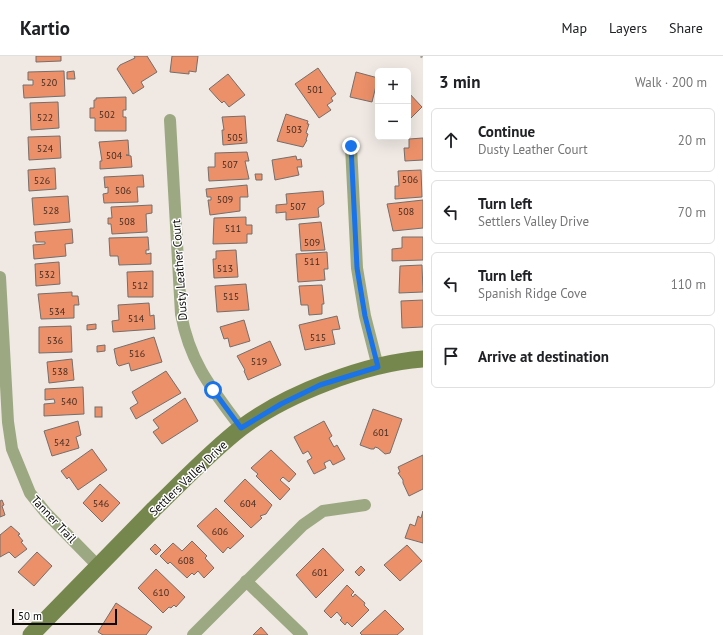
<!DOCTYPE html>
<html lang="en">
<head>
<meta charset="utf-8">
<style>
	:root { --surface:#fff; --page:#f2f2f2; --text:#202124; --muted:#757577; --line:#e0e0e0 }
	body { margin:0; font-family:"PT Sans",sans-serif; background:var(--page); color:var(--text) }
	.controls { position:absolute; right:12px; top:12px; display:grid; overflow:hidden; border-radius:6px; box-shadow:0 4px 16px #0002 }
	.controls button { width:36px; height:36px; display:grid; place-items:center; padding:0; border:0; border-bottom:1px solid var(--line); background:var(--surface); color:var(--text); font:20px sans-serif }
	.scale { position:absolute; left:12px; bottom:10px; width:105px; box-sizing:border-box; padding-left:4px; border:2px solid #0d0b0a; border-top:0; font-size:11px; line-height:14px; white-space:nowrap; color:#0d0b0a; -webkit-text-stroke:3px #fff; paint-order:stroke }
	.stop { position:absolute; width:12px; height:12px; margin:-9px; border:3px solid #1a73e8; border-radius:50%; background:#fff }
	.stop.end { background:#1a73e8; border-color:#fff; box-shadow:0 1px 4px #0008 }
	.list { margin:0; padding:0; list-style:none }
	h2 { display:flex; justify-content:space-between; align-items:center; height:52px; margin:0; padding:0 16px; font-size:17px }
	h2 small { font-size:13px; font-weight:400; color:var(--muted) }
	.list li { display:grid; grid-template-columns:26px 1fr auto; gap:12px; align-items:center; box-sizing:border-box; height:64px; margin:0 8px 8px; padding:0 8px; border:1px solid var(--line); border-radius:6px }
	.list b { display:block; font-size:15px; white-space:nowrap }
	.list p { margin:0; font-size:13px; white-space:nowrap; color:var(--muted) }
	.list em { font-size:13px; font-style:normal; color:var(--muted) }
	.icon { flex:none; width:22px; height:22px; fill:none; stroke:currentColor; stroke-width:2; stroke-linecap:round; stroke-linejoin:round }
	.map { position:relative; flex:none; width:423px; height:579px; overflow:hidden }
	header { display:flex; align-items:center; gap:24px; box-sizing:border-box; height:56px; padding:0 20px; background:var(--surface); border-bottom:1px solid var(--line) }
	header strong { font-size:19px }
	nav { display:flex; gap:22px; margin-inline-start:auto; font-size:14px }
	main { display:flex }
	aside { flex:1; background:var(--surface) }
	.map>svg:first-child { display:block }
</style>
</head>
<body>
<header>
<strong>Kartio</strong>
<nav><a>Map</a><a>Layers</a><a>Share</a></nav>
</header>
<main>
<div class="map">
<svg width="423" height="579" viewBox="0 0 423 579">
	<rect width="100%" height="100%" fill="#efe8e3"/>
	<g fill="#eb9069" stroke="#756e6b">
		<path d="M36,0H61V5L36,6Z"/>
		<path d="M134,0H147L157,16L141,26L144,31L133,38L117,13L120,9L135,2Z"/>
		<path d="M172,0H198L196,16L189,15V18L170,16Z"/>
		<path d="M318,12L336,38L331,42L333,45L327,49L331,54L319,62L295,28Z"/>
		<path d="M64,15L65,40L24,42L23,29H33V24H28V16Z"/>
		<path d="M74,15L75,23H67V16Z"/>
		<path d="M356,16L378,22L372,46L350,41Z"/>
		<path d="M228,18L245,39L229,51L224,45L222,47L218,43L209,33Z"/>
		<path d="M408,36L422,51L408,65Z"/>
		<path d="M126,41V54H123V61H126V75H95V62H90V52H94V44H96V42Z"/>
		<path d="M58,46L59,72L31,74L30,47Z"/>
		<path d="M286,58L308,65L307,68H309L306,77L308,78L306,84H307L303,91L277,85Z"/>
		<path d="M245,60L247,87L223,89L222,74H224L222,61Z"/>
		<path d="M60,80L61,102L29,104L28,81Z"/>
		<path d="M423,82V104L405,105L404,92H409V83Z"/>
		<path d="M128,84L129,99H126L131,100L132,111L100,113V105H102L99,86Z"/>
		<path d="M247,96L249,105H245L249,123L209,125L208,111H215V97Z"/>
		<path d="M296,100L297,104L301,103L302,111H297L299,119L275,124L272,104Z"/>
		<path d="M55,112L56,133L29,135L28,114Z"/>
		<path d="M421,114L422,141L395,143V130H399L398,115Z"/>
		<path d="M255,118H262V124H256Z"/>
		<path d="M143,119L144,131H137L138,146L104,147L103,138L108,137V131L105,132L104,121Z"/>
		<path d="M247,129L248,141H240V155L210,159L208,144H211V141H207L206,133Z"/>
		<path d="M323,135L324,148L318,152L319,161L286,164V156L276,157V149L287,148L286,138Z"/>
		<path d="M68,140L70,166L34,169L32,142Z"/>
		<path d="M423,144V172L393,175L387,148Z"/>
		<path d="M152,149V157L146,158L147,176L112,178L111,168H108V162H112L111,151Z"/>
		<path d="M246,161V169H252V178H247V187L213,188L214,162Z"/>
		<path d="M321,166L325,194L301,195L299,168Z"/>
		<path d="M72,173L73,187L65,188L66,200L34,203L33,189L45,188V186H36L35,176Z"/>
		<path d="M148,181L149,194H146V198L151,197V208L119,209L118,200H110L109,182Z"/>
		<path d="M402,181H423V204L392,205V193L402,192Z"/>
		<path d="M236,194L238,221L214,222L213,203H216V195Z"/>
		<path d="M327,196L328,213H324L325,224L298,226L296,198Z"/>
		<path d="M59,206L60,228L36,230L35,208Z"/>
		<path d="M422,209L423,236L399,237L400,210Z"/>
		<path d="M153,215V241H128L127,216Z"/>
		<path d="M246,228L249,254L217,256L215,230Z"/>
		<path d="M322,229L324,248H322V258L309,259L308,249H301L299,230Z"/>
		<path d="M72,236V240H78L79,249H74V262L41,263L38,238Z"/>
		<path d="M423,244V271L402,272L401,245Z"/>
		<path d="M149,247L150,260L154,259L155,273L113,276L112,265L119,264L118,249Z"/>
		<path d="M337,260L340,273L332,274L335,288L305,294L299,269Z"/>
		<path d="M244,264L250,285L230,291L228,282L224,283L220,271Z"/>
		<path d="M96,268V273L87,274V269Z"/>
		<path d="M71,270L72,296L39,297V271Z"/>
		<path d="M154,281L162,306L131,315L129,307L119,310L117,308L114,293Z"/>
		<path d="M270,285L281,309L248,324L244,315L245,314L237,300Z"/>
		<path d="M105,289V295L97,296V290Z"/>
		<path d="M72,303L74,324L49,327L47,306Z"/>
		<path d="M166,315L181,337L136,363L130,352L138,347L132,336Z"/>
		<path d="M83,331L84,358L44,360V348L55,347L54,343L45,344V333Z"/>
		<path d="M185,342L198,365L162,388L153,376L159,372L153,364Z"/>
		<rect x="95" y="351" width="7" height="10"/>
		<path d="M373,353L402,363L390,397L385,398L378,392L375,391L374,393H371L360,389Z"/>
		<path d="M78,365L81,379L76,381L79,392L52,400L44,375Z"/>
		<path d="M324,365L332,380L329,382L334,391L337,389L345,403L333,409L330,404L324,407L326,412L314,418L307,405L312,402L308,395L303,398L294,381Z"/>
		<path d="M92,393L107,414L78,434L69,421L67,423L61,415Z"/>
		<path d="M271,394L296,418L289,426L283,421L280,424L290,433L280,444L256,420L258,418L251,412Z"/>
		<path d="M423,399V433L409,440L403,427V424L398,417L400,416L398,411Z"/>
		<path d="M245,423L272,449L266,458L260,460L262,462L251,472L224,445Z"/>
		<path d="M100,428L120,447L102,466L83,447Z"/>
		<path d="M2,444L4,449L2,450L5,459L0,461V445Z"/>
		<path d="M216,452L244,480L230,493L228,491L223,497L197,470Z"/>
		<path d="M423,455V487L405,482L410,468L415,470L418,460L421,462Z"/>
		<path d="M11,470L20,478L18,479L23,485L21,486L27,493L15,502L9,496L0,501V479Z"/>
		<path d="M192,485L207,500L205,502L214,512L204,522L198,515L194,519L192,517L187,522L170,506L168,508L160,500L173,487L182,495Z"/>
		<path d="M155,488L161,494L156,499L150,493Z"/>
		<path d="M407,489L422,505L400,525L384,509Z"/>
		<path d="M323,492L344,514L316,542L296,519Z"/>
		<path d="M37,496L52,510L34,530L18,516Z"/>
		<path d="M361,510L365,514L359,520L355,516Z"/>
		<path d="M156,513L185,541L176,551L174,549L171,552L169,551L163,557L138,532Z"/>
		<path d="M347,529L354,536L351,539L353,541L355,538L365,547L364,549L369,554L352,571L347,566L345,569L340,564L342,562L337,556L331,562L324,555Z"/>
		<path d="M116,547L152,571L146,579H103L98,576Z"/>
		<path d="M385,554L404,573L397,579H362L360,577Z"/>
		<path d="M261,571L268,579H253Z"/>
	</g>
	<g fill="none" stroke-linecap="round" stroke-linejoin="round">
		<path stroke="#a09b97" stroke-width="2.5" stroke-dasharray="2 3" stroke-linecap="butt" d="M421,0L423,3"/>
		<g stroke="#9ca881" stroke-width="12">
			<path d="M170,64L181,258C190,307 212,333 241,372"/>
			<path d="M351,90L357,212L365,260L378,311"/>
			<path d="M0,221L8,366L12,393L30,437L46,457L98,510"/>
			<path d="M246,525L302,579"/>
			<path d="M193,579L303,469L323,455L365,449"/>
		</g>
		<path stroke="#76874d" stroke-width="17" d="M31,579C72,537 113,495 154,453C182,426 210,396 241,372C286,338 366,307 423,303"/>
	</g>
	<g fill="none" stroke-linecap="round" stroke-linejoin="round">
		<path stroke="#1a73e8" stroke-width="5" d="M213,334L241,372L281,348L320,329L378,311L365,260L357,212L351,90"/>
	</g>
	<g text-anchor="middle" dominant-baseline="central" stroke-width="3" stroke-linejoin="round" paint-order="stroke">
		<g font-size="10" fill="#442c22">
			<text x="49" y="26">520</text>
			<text x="315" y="33">501</text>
			<text x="107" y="58">502</text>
			<text x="45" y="61">522</text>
			<text x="294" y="73">503</text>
			<text x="235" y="81">505</text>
			<text x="45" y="92">524</text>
			<text x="114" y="99">504</text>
			<text x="230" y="108">507</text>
			<text x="410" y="123">506</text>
			<text x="42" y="124">526</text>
			<text x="123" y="134">506</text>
			<text x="225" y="143">509</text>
			<text x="298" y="150">507</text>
			<text x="51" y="154">528</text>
			<text x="406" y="155">508</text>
			<text x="127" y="165">508</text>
			<text x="233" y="172">511</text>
			<text x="312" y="186">509</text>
			<text x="312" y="205">511</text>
			<text x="225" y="212">513</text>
			<text x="47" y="218">532</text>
			<text x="140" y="229">512</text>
			<text x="231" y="240">515</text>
			<text x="57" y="255">534</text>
			<text x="136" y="262">514</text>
			<text x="318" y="281">515</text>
			<text x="55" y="284">536</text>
			<text x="137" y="297">516</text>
			<text x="259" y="305">519</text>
			<text x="60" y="315">538</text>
			<text x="69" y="345">540</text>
			<text x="381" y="376">601</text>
			<text x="62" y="386">542</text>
			<text x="101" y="447">546</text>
			<text x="248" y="447">604</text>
			<text x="220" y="475">606</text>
			<text x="186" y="504">608</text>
			<text x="320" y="516">601</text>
			<text x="161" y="536">610</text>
		</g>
		<g font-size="12" fill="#0d0b0a" stroke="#fff">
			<text transform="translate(179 214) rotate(-94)">Dusty Leather Court</text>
			<text transform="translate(188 422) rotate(-44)">Settlers Valley Drive</text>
			<text transform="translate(54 463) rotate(47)">Tanner Trail</text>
		</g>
	</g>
</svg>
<div class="controls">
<button>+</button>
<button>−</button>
</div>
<div class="scale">50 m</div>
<div class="stop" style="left:213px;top:334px"></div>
<div class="stop end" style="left:351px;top:90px"></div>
</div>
<aside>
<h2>3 min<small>Walk · 200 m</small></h2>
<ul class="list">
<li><svg class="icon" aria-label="ahead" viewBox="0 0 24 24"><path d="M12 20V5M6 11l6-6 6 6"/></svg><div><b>Continue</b><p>Dusty Leather Court</p></div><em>20 m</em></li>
<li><svg class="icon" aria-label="left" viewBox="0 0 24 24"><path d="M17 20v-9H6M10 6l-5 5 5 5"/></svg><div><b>Turn left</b><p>Settlers Valley Drive</p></div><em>70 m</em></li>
<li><svg class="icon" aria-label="left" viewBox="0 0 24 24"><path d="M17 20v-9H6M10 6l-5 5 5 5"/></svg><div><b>Turn left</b><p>Spanish Ridge Cove</p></div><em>110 m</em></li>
<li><svg class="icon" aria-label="arrive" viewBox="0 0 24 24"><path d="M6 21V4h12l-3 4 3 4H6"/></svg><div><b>Arrive at destination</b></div></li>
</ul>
</aside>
</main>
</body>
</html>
